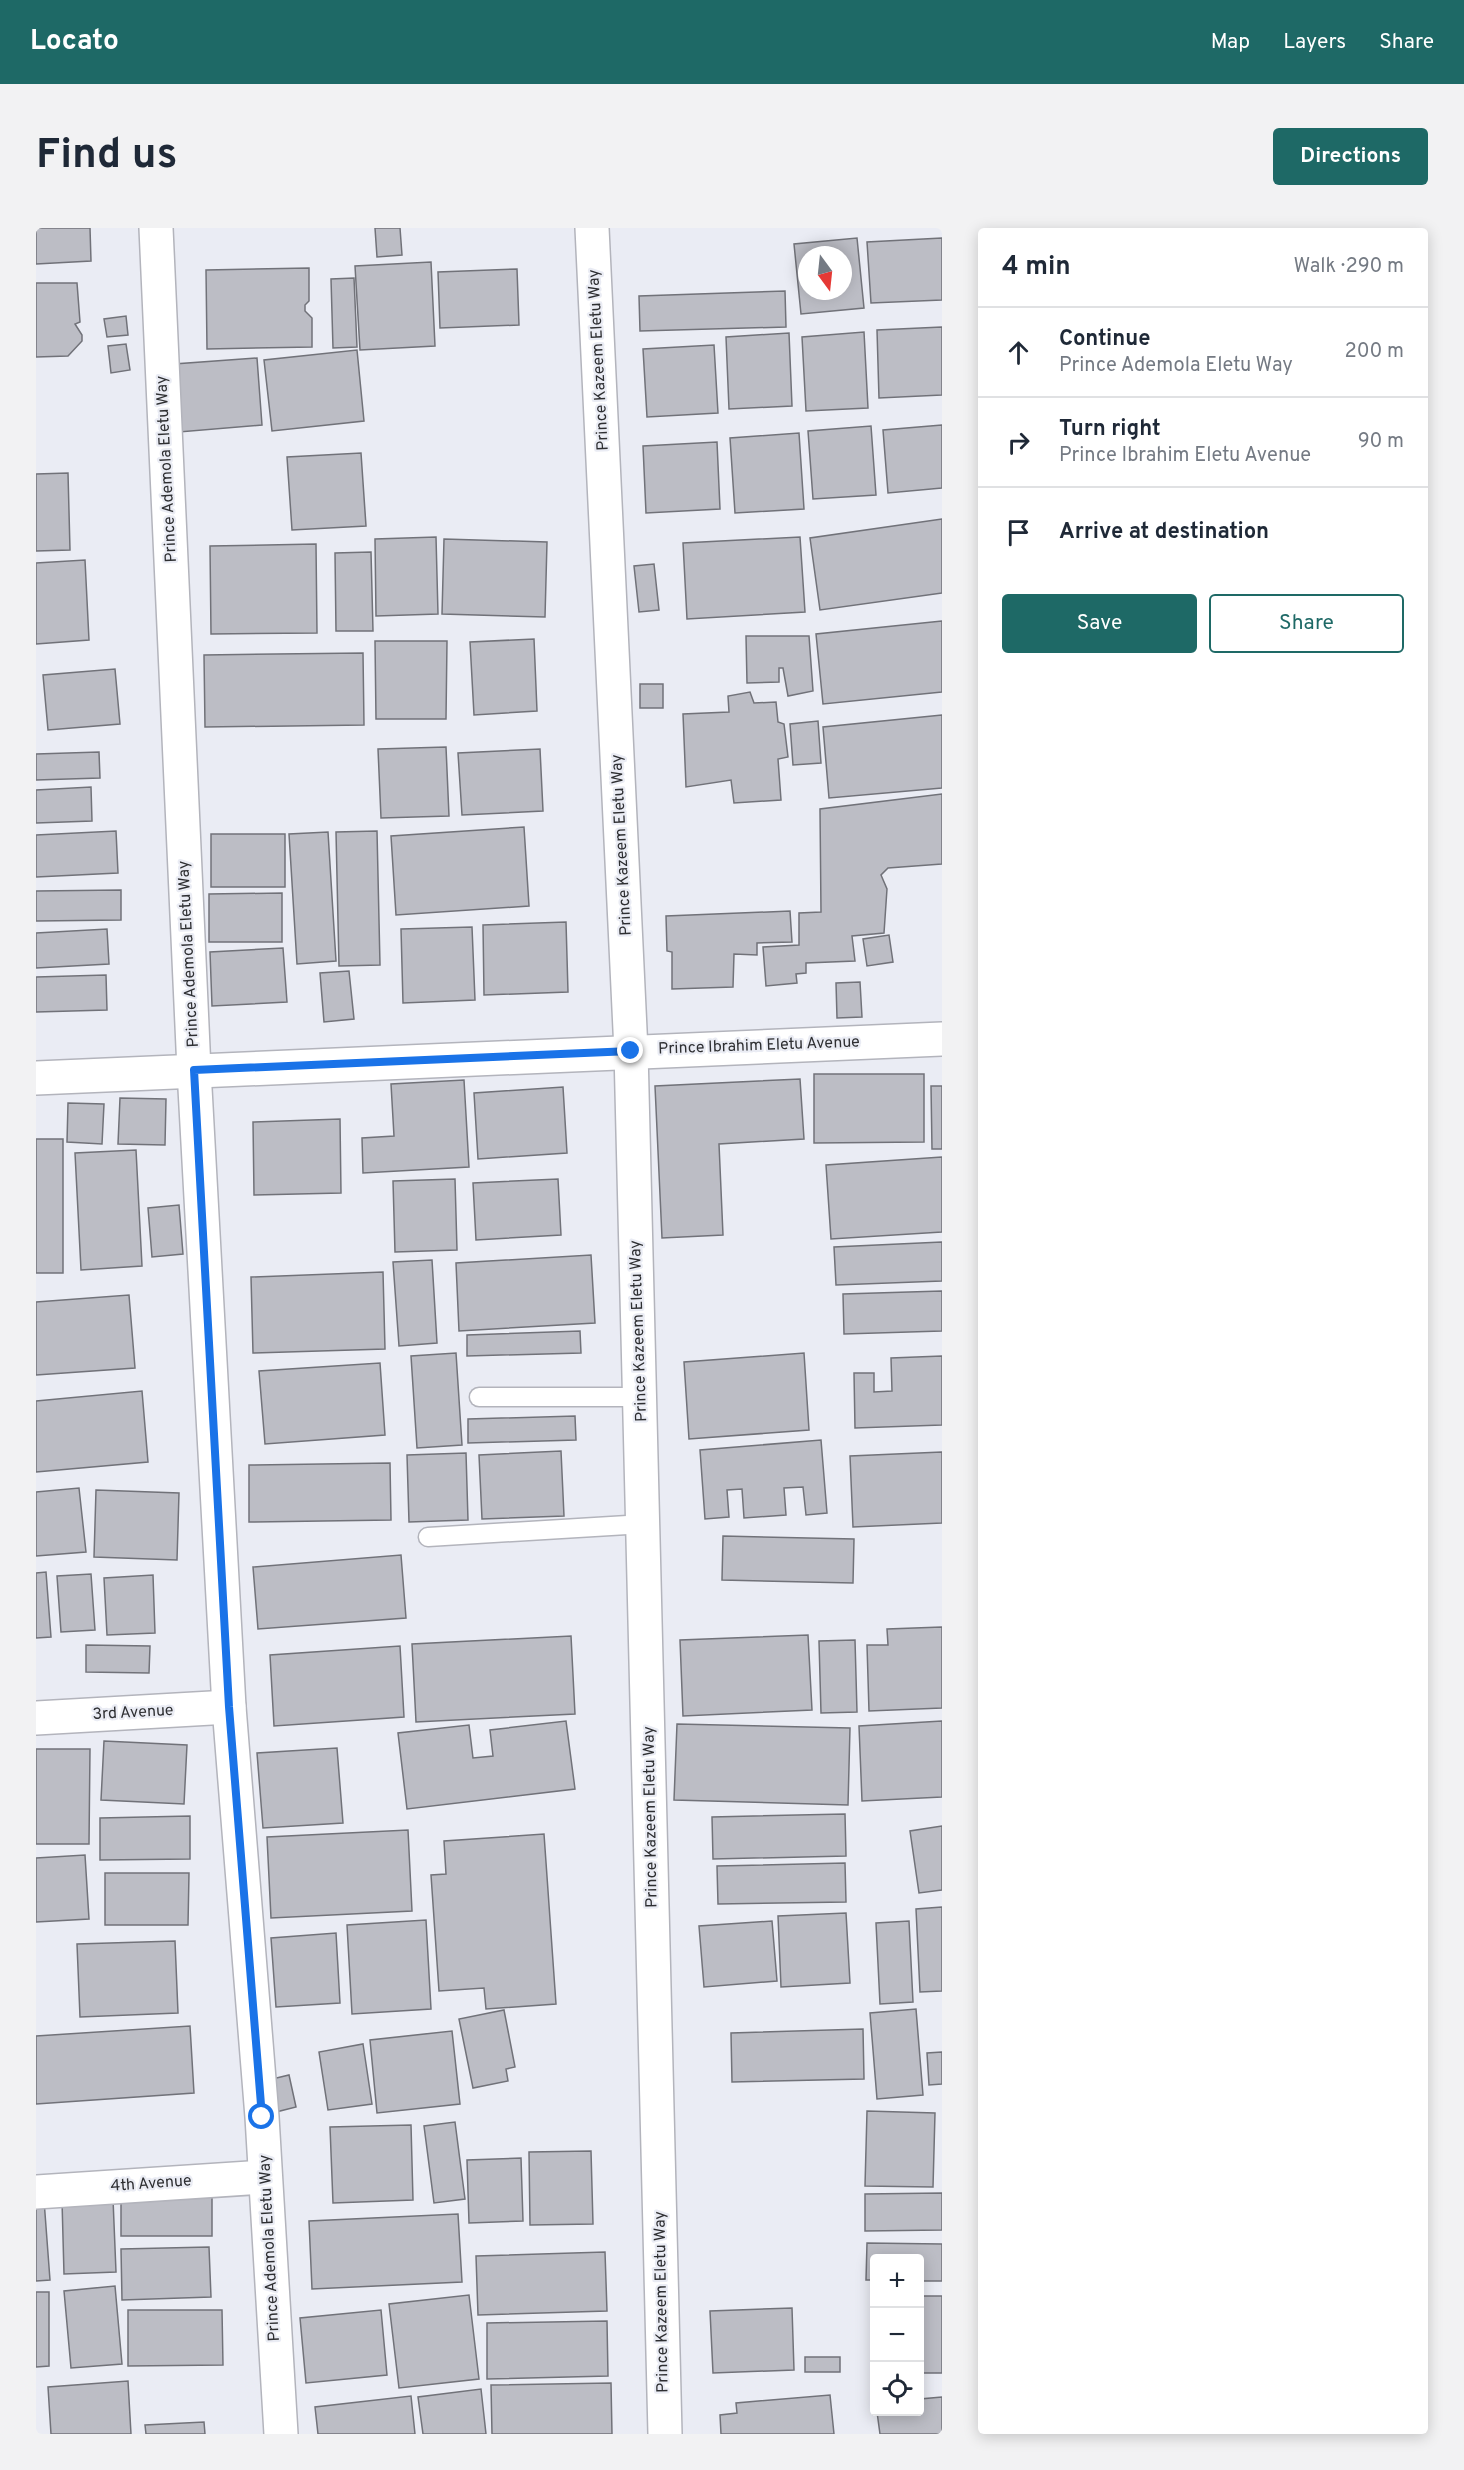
<!DOCTYPE html>
<html lang="en">
<head>
<meta charset="utf-8">
<style>
	:root { --surface:#fff; --page:#f2f2f3; --text:#1f2937; --muted:#747a83; --line:#e0e1e3; --accent:#1e6966 }
	body { margin:0; font-family:Overpass,sans-serif; background:var(--page); color:var(--text) }
	.controls { position:absolute; right:18px; bottom:18px; display:grid; overflow:hidden; border-radius:6px; box-shadow:0 3px 15px #0003 }
	.controls button { width:54px; height:54px; display:grid; place-items:center; padding:0; border:0; border-bottom:2px solid var(--line); background:var(--surface); color:var(--text); font:30px sans-serif }
	.compass { position:absolute; left:762px; top:18px; width:54px; height:54px; border-radius:50%; background:var(--surface); box-shadow:0 3px 15px #0003; rotate:165deg }
	.stop { position:absolute; width:18px; height:18px; margin:-14px; border:4px solid #1a73e8; border-radius:50%; background:#fff }
	.stop.end { background:#1a73e8; border-color:#fff; box-shadow:0 2px 6px #0008 }
	.list { margin:0; padding:0; list-style:none }
	h2 { display:flex; justify-content:space-between; align-items:center; height:78px; margin:0; padding:0 24px; font-size:26px }
	h2 small { font-size:20px; font-weight:400; color:var(--muted) }
	.list li { display:grid; grid-template-columns:39px 1fr auto; gap:18px; align-items:center; box-sizing:border-box; height:90px; padding:0 24px; border-top:2px solid var(--line) }
	.list b { display:block; font-size:22px; white-space:nowrap }
	.list p { margin:0; font-size:20px; white-space:nowrap; color:var(--muted) }
	.list em { font-size:20px; font-style:normal; color:var(--muted) }
	.actions { display:flex; gap:12px; padding:18px 24px }
	.actions a { flex:1; padding:14px 0; border:2px solid var(--accent); border-radius:6px; text-align:center; font-size:21px; color:var(--accent) }
	.actions .main { background:var(--accent); color:#fff }
	.icon { flex:none; width:33px; height:33px; fill:none; stroke:currentColor; stroke-width:2; stroke-linecap:round; stroke-linejoin:round }
	.map { position:relative; flex:none; width:906px; height:2206px; overflow:hidden; border-radius:6px }
	header { display:flex; align-items:center; gap:36px; box-sizing:border-box; height:84px; padding:0 30px; background:var(--accent); color:#fff }
	header strong { font-size:28px }
	nav { display:flex; gap:33px; margin-inline-start:auto; font-size:21px }
	.intro { display:flex; align-items:center; justify-content:space-between; box-sizing:border-box; height:144px; padding:0 36px }
	h1 { margin:0; font-size:42px }
	.button { padding:15px 27px; border-radius:6px; background:var(--accent); color:#fff; font-size:21px; font-weight:700 }
	main { display:flex; gap:36px; padding:0 36px }
	aside { flex:1; background:var(--surface); border-radius:6px; box-shadow:0 3px 15px #0003 }
	.map>svg:first-child { display:block }
</style>
</head>
<body>
<header>
<strong>Locato</strong>
<nav><a>Map</a><a>Layers</a><a>Share</a></nav>
</header>
<div class="intro"><h1>Find us</h1><a class="button">Directions</a></div>
<main>
<div class="map">
<svg width="906" height="2206" viewBox="0 0 906 2206">
	<rect width="100%" height="100%" fill="#eaecf4"/>
	<g fill="#bcbdc5" stroke="#717279" stroke-width="1.5" fill-rule="evenodd">
		<path d="M0,0H54L55,33L0,36Z"/>
		<path d="M339,0H364L366,27L341,29Z"/>
		<path d="M821,10L828,80L765,86L758,16ZM771,27H807V63H771Z"/>
		<path d="M906,10V72L835,75L831,14Z"/>
		<path d="M395,34L399,118L324,122L319,38Z"/>
		<path d="M273,40V73L269,77V83L276,90V119L171,121L170,42Z"/>
		<path d="M481,41L483,97L404,100L402,44Z"/>
		<path d="M318,50L321,119L297,120L295,51Z"/>
		<path d="M0,55H41L44,94L39,96L46,107V113L32,128L0,129Z"/>
		<path d="M749,63L750,99L604,103L603,68Z"/>
		<path d="M90,88L92,107L71,109L68,91Z"/>
		<path d="M906,99V167L843,170L841,102Z"/>
		<path d="M828,104L832,180L770,183L766,109Z"/>
		<path d="M753,105L756,178L693,181L690,109Z"/>
		<path d="M90,116L94,142L75,145L72,118Z"/>
		<path d="M678,117L682,185L611,189L607,121Z"/>
		<path d="M321,122L328,193L236,203L228,132Z"/>
		<path d="M221,130L226,197L143,204L138,136Z"/>
		<path d="M906,197V260L852,265L847,202Z"/>
		<path d="M835,198L840,267L777,271L772,203Z"/>
		<path d="M763,205L768,281L699,285L694,210Z"/>
		<path d="M681,214L684,281L610,285L607,218Z"/>
		<path d="M325,225L330,298L256,302L251,229Z"/>
		<path d="M32,245L34,322L0,323V246Z"/>
		<path d="M906,291V365L784,382L774,310Z"/>
		<path d="M400,309L402,386L340,388L339,311Z"/>
		<path d="M764,309L769,384L651,391L647,315Z"/>
		<path d="M408,311L511,314L509,389L406,386Z"/>
		<path d="M280,316L281,405L175,406L174,318Z"/>
		<path d="M335,324L337,403H300L299,325Z"/>
		<path d="M49,332L53,412L0,416V335Z"/>
		<path d="M618,336L623,382L603,384L598,338Z"/>
		<path d="M906,393V464L787,476L780,406Z"/>
		<path d="M710,408H773L777,463L752,468L747,440H743V454L711,455Z"/>
		<path d="M498,411L501,483L438,487L434,414Z"/>
		<path d="M339,413H411L410,491H340Z"/>
		<path d="M327,425L328,497L169,499L168,427Z"/>
		<path d="M79,441L84,496L12,502L7,447Z"/>
		<rect x="604" y="456" width="23" height="24"/>
		<path d="M714,464L718,475L740,474L742,494L748,496L752,529L742,531L745,572L698,575L695,552L650,559L647,486L693,484L692,468Z"/>
		<path d="M906,487V560L793,570L787,499Z"/>
		<path d="M782,493L785,535L757,537L754,496Z"/>
		<path d="M410,519L413,588L345,590L342,521Z"/>
		<path d="M504,521L507,583L426,587L422,525Z"/>
		<path d="M63,524L64,550L0,552V526Z"/>
		<path d="M55,559L56,593L0,595V562Z"/>
		<path d="M906,566V636L852,640L845,647L851,661L848,705L816,708L819,733L770,735V745L760,746L761,755L730,758L727,719L763,717V685L785,684L784,581Z"/>
		<path d="M488,599L493,678L360,687L355,608Z"/>
		<path d="M80,603L82,645L0,649V607Z"/>
		<path d="M341,603L344,737L303,738L300,604Z"/>
		<path d="M292,604L300,733L261,736L253,606Z"/>
		<rect x="175" y="606" width="74" height="53"/>
		<path d="M85,662V692L0,693V663Z"/>
		<path d="M246,665V714H173V666Z"/>
		<path d="M754,683L756,714L721,715V727L698,726L697,759L636,761V724L631,723L630,688Z"/>
		<path d="M530,694L532,764L448,767L447,697Z"/>
		<path d="M436,699L439,772L367,775L365,701Z"/>
		<path d="M71,701L73,736L0,740V705Z"/>
		<path d="M853,707L857,734L831,738L827,711Z"/>
		<path d="M247,720L251,774L176,778L174,724Z"/>
		<path d="M313,743L318,791L288,794L284,745Z"/>
		<path d="M70,747L71,782L0,784V749Z"/>
		<path d="M824,754L826,789L801,790L800,755Z"/>
		<path d="M778,846H888V914L778,915Z"/>
		<path d="M764,851L768,911L683,916L687,1007L626,1010L619,858Z"/>
		<path d="M428,852L433,939L327,945L326,910L358,908L355,856Z"/>
		<path d="M895,858H906V921H896Z"/>
		<path d="M527,859L531,925L442,931L438,865Z"/>
		<path d="M84,870L130,871L129,917L82,916Z"/>
		<path d="M32,875L68,876L66,916L31,914Z"/>
		<path d="M304,891L305,965L218,967L217,894Z"/>
		<rect x="0" y="911" width="27" height="134"/>
		<path d="M100,922L106,1038L45,1042L39,925Z"/>
		<path d="M906,929V1004L795,1011L790,937Z"/>
		<path d="M419,951L421,1022L359,1024L357,953Z"/>
		<path d="M522,951L525,1007L440,1012L437,955Z"/>
		<path d="M143,977L147,1026L116,1029L112,980Z"/>
		<path d="M906,1014V1053L800,1057L798,1019Z"/>
		<path d="M555,1027L559,1095L423,1103L420,1035Z"/>
		<path d="M396,1032L401,1115L363,1118L357,1034Z"/>
		<path d="M347,1044L349,1121L217,1125L215,1049Z"/>
		<path d="M906,1063V1103L808,1106L807,1066Z"/>
		<path d="M93,1067L99,1140L0,1147V1074Z"/>
		<path d="M544,1103L545,1125L431,1128V1107Z"/>
		<path d="M420,1125L426,1217L381,1220L375,1128Z"/>
		<path d="M768,1125L773,1202L653,1211L648,1134Z"/>
		<path d="M906,1128V1197L819,1200L818,1145H838V1164L856,1163L855,1130Z"/>
		<path d="M344,1135L349,1207L229,1216L223,1143Z"/>
		<path d="M106,1163L112,1234L0,1244V1173Z"/>
		<path d="M539,1188L540,1212L432,1215V1191Z"/>
		<path d="M785,1212L791,1285L770,1287L767,1259L748,1260L750,1287L708,1290L706,1261L691,1262L693,1289L669,1291L664,1222Z"/>
		<path d="M525,1223L528,1288L446,1291L443,1227Z"/>
		<path d="M906,1224V1295L817,1299L814,1228Z"/>
		<path d="M430,1225L432,1292L373,1294L371,1227Z"/>
		<path d="M354,1235L355,1292L213,1294V1237Z"/>
		<path d="M43,1260L50,1324L0,1328V1264Z"/>
		<path d="M60,1262L143,1265L141,1332L58,1329Z"/>
		<path d="M687,1308L818,1311L817,1355L686,1352Z"/>
		<path d="M365,1327L370,1390L222,1401L217,1339Z"/>
		<path d="M10,1344L15,1409L0,1410V1345Z"/>
		<path d="M55,1346L59,1402L25,1404L21,1348Z"/>
		<path d="M117,1347L119,1405L71,1407L68,1350Z"/>
		<path d="M906,1399V1480L833,1483L831,1417H852L851,1401Z"/>
		<path d="M772,1407L776,1482L647,1488L644,1412Z"/>
		<path d="M535,1408L539,1486L380,1494L376,1416Z"/>
		<path d="M819,1412L821,1484L785,1485L783,1413Z"/>
		<path d="M50,1417L114,1418L113,1445L50,1444Z"/>
		<path d="M364,1418L368,1489L238,1498L234,1427Z"/>
		<path d="M530,1493L539,1561L371,1581L362,1505L433,1497L437,1530L457,1528L454,1502Z"/>
		<path d="M906,1493V1569L826,1573L823,1498Z"/>
		<path d="M641,1496L814,1500L812,1577L638,1572Z"/>
		<path d="M68,1513L151,1517L148,1576L65,1572Z"/>
		<path d="M301,1520L307,1595L227,1600L221,1525Z"/>
		<path d="M0,1521H54L53,1616H0Z"/>
		<path d="M809,1586L810,1628L677,1631L676,1589Z"/>
		<path d="M154,1588V1631L64,1632V1590Z"/>
		<path d="M906,1598V1662L883,1665L874,1603Z"/>
		<path d="M372,1602L376,1683L235,1690L231,1609Z"/>
		<path d="M508,1606L520,1776L450,1781L448,1760L403,1763L395,1647L410,1646L408,1613Z"/>
		<path d="M49,1627L53,1691L0,1694V1630Z"/>
		<path d="M809,1635L810,1674L682,1676L681,1638Z"/>
		<path d="M69,1645H153L152,1697H69Z"/>
		<path d="M906,1679V1763L884,1764L880,1681Z"/>
		<path d="M810,1685L814,1755L745,1759L742,1688Z"/>
		<path d="M390,1692L395,1781L316,1786L311,1697Z"/>
		<path d="M736,1693L741,1753L668,1759L663,1698Z"/>
		<path d="M873,1693L877,1774L844,1776L840,1695Z"/>
		<path d="M300,1705L304,1775L240,1779L235,1710Z"/>
		<path d="M139,1713L142,1785L44,1789L41,1716Z"/>
		<path d="M880,1781L887,1867L841,1871L834,1785Z"/>
		<path d="M468,1782L479,1839L470,1841L472,1853L437,1860L423,1791Z"/>
		<path d="M154,1798L158,1865L0,1876V1808Z"/>
		<path d="M827,1801L828,1851L696,1854L695,1805Z"/>
		<path d="M416,1803L424,1876L341,1885L334,1812Z"/>
		<path d="M327,1816L336,1876L292,1882L283,1824Z"/>
		<path d="M906,1824V1856L893,1857L891,1825Z"/>
		<path d="M253,1847L260,1879L240,1884L232,1852Z"/>
		<path d="M831,1883L899,1885L897,1959L829,1958Z"/>
		<path d="M419,1894L429,1971L398,1975L388,1898Z"/>
		<path d="M375,1897L377,1972L297,1975L294,1899Z"/>
		<path d="M555,1923L557,1996L494,1997L493,1924Z"/>
		<path d="M485,1930L487,1993L433,1995L431,1932Z"/>
		<path d="M906,1965V2002L829,2003V1966Z"/>
		<path d="M176,1967V2008H85V1968Z"/>
		<path d="M77,1971L80,2044L28,2046L26,1973Z"/>
		<path d="M8,1972L14,2052L0,2053V1973Z"/>
		<path d="M422,1986L426,2054L276,2061L273,1993Z"/>
		<path d="M831,2015L906,2016V2053H884V2030H838V2052H830Z"/>
		<path d="M173,2019L175,2069L86,2072L85,2021Z"/>
		<path d="M569,2024L571,2083L442,2087L440,2028Z"/>
		<path d="M79,2058L86,2136L35,2140L28,2063Z"/>
		<path d="M0,2064H13V2138L0,2139Z"/>
		<path d="M433,2067L443,2151L363,2160L353,2076Z"/>
		<rect x="884" y="2068" width="22" height="77"/>
		<path d="M756,2080L758,2142L677,2145L674,2083Z"/>
		<path d="M92,2082H186L187,2137L92,2138Z"/>
		<path d="M345,2082L351,2147L270,2155L264,2090Z"/>
		<path d="M571,2093L572,2148L451,2151V2095Z"/>
		<rect x="769" y="2129" width="35" height="15"/>
		<path d="M92,2153L95,2206H15L12,2159Z"/>
		<path d="M575,2155L576,2206H456L455,2157Z"/>
		<path d="M445,2161L450,2206H387L382,2169Z"/>
		<path d="M794,2167L798,2206H685L684,2187L701,2185L700,2175Z"/>
		<path d="M375,2168L379,2206H282L279,2179Z"/>
		<path d="M906,2169V2206H844L841,2184H884V2171Z"/>
		<path d="M168,2194L169,2206H110L109,2197Z"/>
	</g>
	<g fill="none" stroke-linecap="round" stroke-linejoin="round">
		<defs>
			<g id="lane">
				<path d="M443,1169H604"/>
				<path d="M392,1309L608,1296"/>
			</g>
			<g id="street">
				<path d="M120,0L158,842L193,1479L226,1889L245,2206"/>
				<path d="M556,0L595,823L629,2206"/>
				<path d="M0,850L906,811"/>
				<path d="M0,1490L193,1479"/>
				<path d="M0,1964L229,1949"/>
			</g>
		</defs>
		<use href="#lane" stroke="#b3b4bc" stroke-width="21"/>
		<use href="#street" stroke="#b3b4bc" stroke-width="36"/>
		<use href="#lane" stroke="#fff" stroke-width="18"/>
		<use href="#street" stroke="#fff" stroke-width="33"/>
	</g>
	<g fill="none" stroke-linecap="round" stroke-linejoin="round">
		<path stroke="#1a73e8" stroke-width="8" d="M226,1889L193,1479L158,842L595,823"/>
	</g>
	<g text-anchor="middle" dominant-baseline="central" stroke-width="4.5" stroke-linejoin="round" paint-order="stroke">
		<g font-size="16" fill="#2e2f32" stroke="#eaecf4">
			<text transform="translate(563 132) rotate(-93)">Prince Kazeem Eletu Way</text>
			<text transform="translate(131 241) rotate(-93)">Prince Ademola Eletu Way</text>
			<text transform="translate(586 617) rotate(-93)">Prince Kazeem Eletu Way</text>
			<text transform="translate(153 726) rotate(-93)">Prince Ademola Eletu Way</text>
			<text transform="translate(723 818) rotate(-2)">Prince Ibrahim Eletu Avenue</text>
			<text transform="translate(603 1103) rotate(-92)">Prince Kazeem Eletu Way</text>
			<text transform="translate(97 1485) rotate(-3)">3rd Avenue</text>
			<text transform="translate(615 1589) rotate(-91)">Prince Kazeem Eletu Way</text>
			<text transform="translate(115 1956) rotate(-4)">4th Avenue</text>
			<text transform="translate(234 2020) rotate(-93)">Prince Ademola Eletu Way</text>
			<text transform="translate(626 2074) rotate(-91)">Prince Kazeem Eletu Way</text>
		</g>
	</g>
</svg>
<div class="controls">
<button>+</button>
<button>−</button>
<button><svg class="icon" aria-label="locate" viewBox="0 0 24 24"><circle cx="12" cy="12" r="6"/><path d="M12 2v4M12 18v4M2 12h4M18 12h4"/></svg></button>
</div>
<svg class="compass" viewBox="-18 -18 36 36"><path d="M0-13l5 13h-10z" fill="#e53935"/><path d="M0 13l5-13h-10z" fill="#747a83"/></svg>
<div class="stop" style="left:226px;top:1889px"></div>
<div class="stop end" style="left:595px;top:823px"></div>
</div>
<aside>
<h2>4 min<small>Walk · 290 m</small></h2>
<ul class="list">
<li><svg class="icon" aria-label="ahead" viewBox="0 0 24 24"><path d="M12 20V5M6 11l6-6 6 6"/></svg><div><b>Continue</b><p>Prince Ademola Eletu Way</p></div><em>200 m</em></li>
<li><svg class="icon" aria-label="right" viewBox="0 0 24 24"><path d="M7 20v-9h11M14 6l5 5-5 5"/></svg><div><b>Turn right</b><p>Prince Ibrahim Eletu Avenue</p></div><em>90 m</em></li>
<li><svg class="icon" aria-label="arrive" viewBox="0 0 24 24"><path d="M6 21V4h12l-3 4 3 4H6"/></svg><div><b>Arrive at destination</b></div></li>
</ul>
<div class="actions"><a class="main">Save</a><a>Share</a></div>
</aside>
</main>
</body>
</html>
